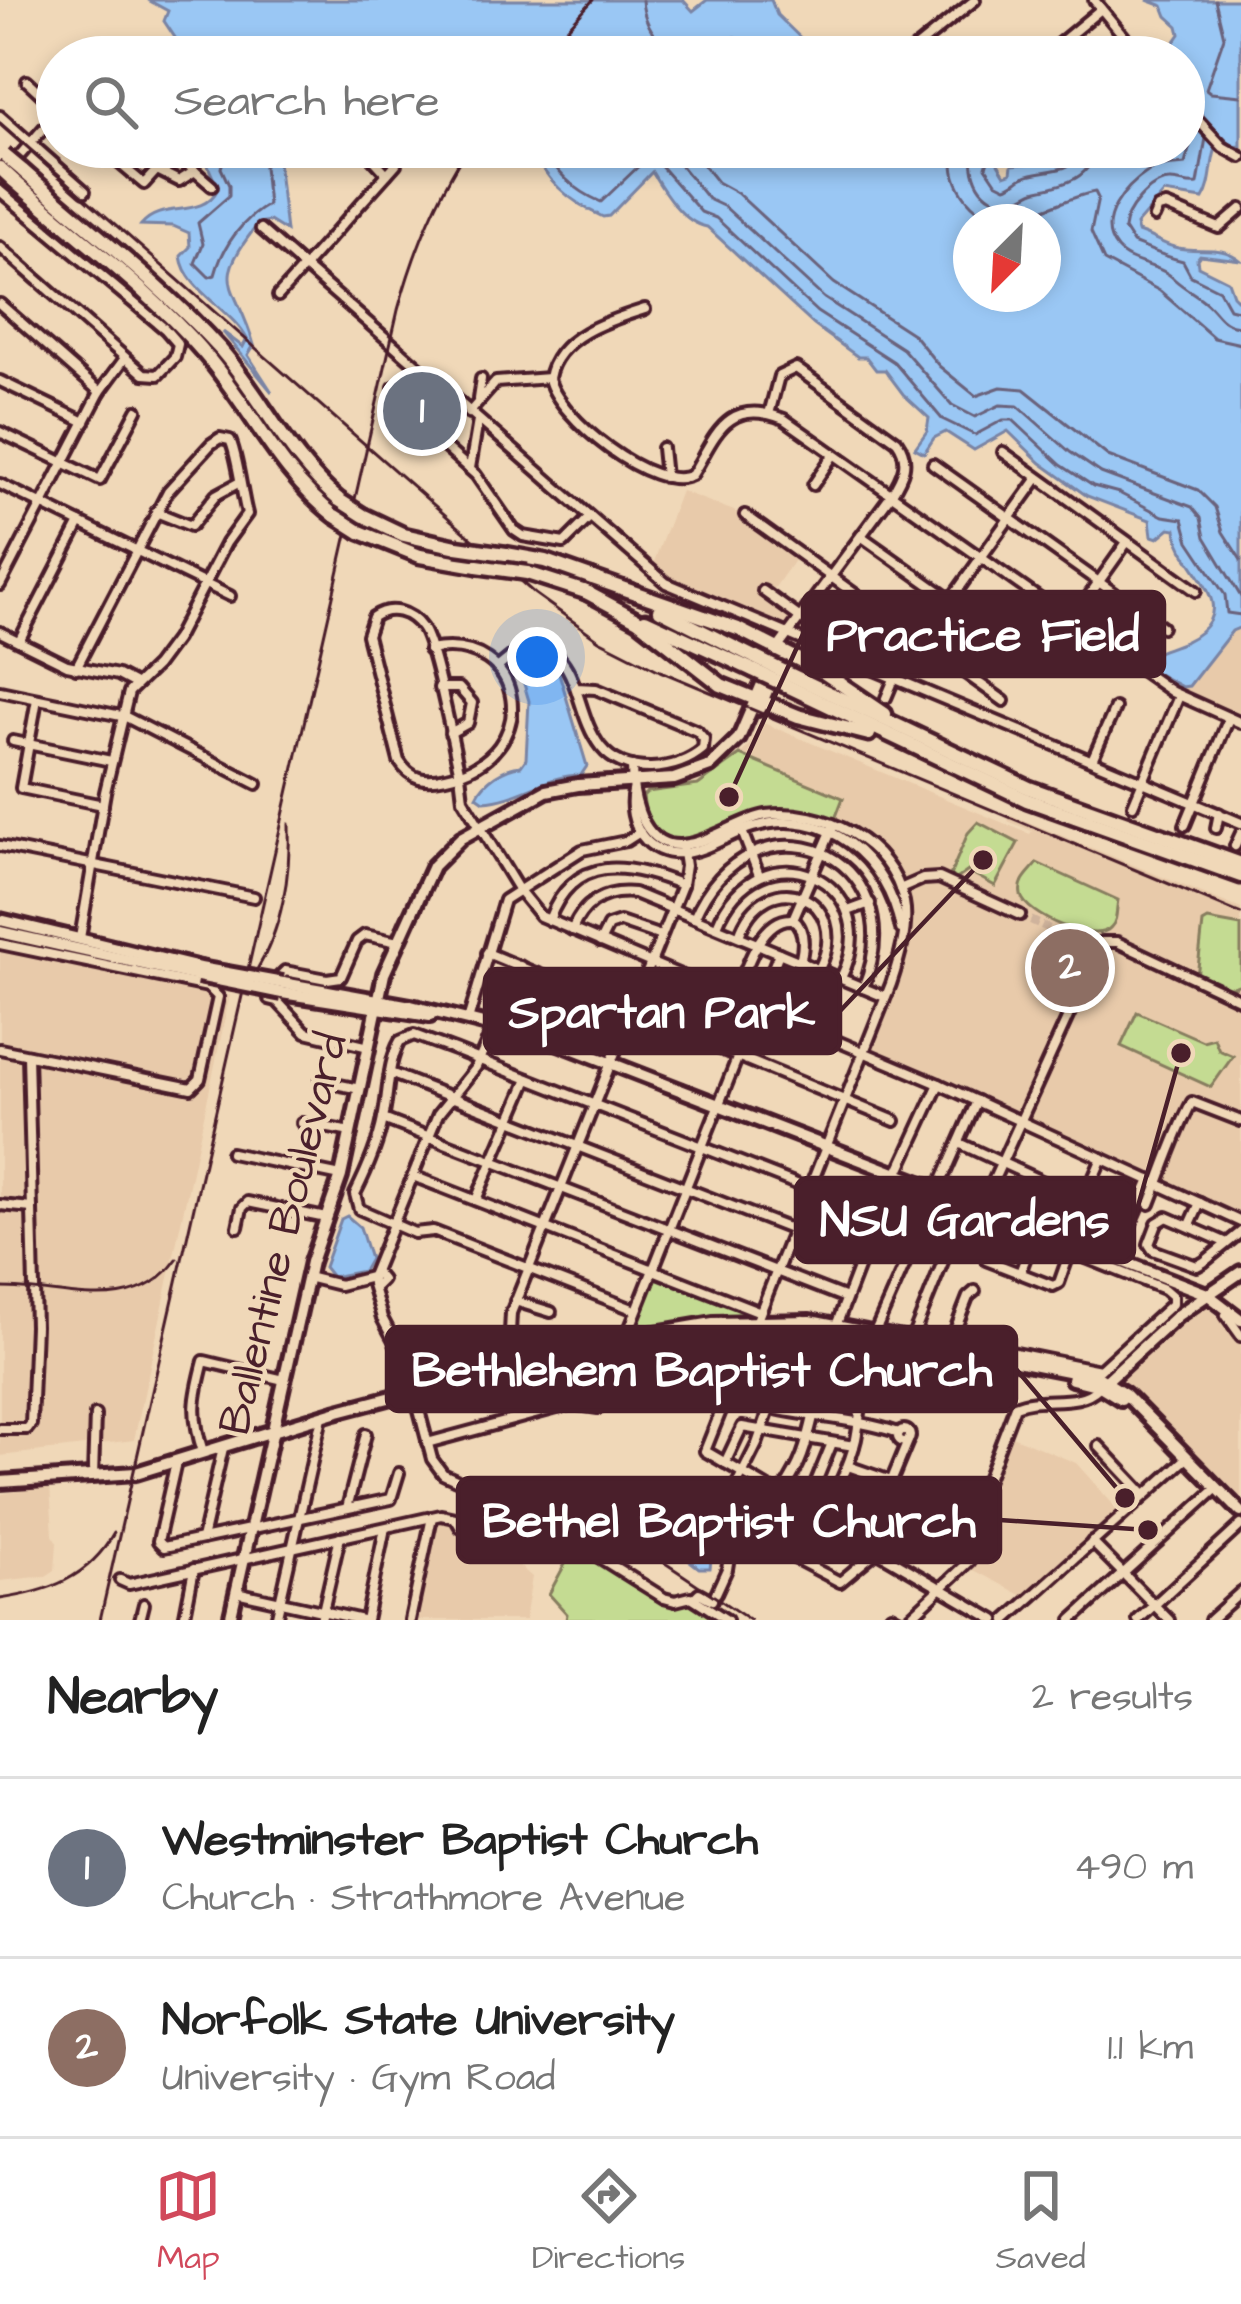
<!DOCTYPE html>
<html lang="en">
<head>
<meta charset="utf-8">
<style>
	:root { --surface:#fff; --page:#f2f2f2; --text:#222; --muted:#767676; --line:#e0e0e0; --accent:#d1495b }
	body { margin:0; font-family:"Architects Daughter",sans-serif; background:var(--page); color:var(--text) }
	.compass { position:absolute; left:953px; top:204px; width:108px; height:108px; border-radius:50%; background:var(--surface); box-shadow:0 6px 18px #0003; rotate:204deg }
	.you { position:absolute; left:537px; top:657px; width:42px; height:42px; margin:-30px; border:9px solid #fff; border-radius:50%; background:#1a73e8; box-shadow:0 0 0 18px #1a73e833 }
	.badge { display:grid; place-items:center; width:78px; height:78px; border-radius:50%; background:var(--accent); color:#fff; font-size:39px; font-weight:700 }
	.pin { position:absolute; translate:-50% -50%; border:6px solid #fff; box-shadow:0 3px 12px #0006 }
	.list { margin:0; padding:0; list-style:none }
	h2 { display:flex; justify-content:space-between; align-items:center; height:156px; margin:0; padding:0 48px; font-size:51px }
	h2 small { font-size:39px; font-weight:400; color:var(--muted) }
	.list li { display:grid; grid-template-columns:78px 1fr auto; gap:36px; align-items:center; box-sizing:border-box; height:180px; padding:0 48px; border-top:3px solid var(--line) }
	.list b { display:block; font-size:45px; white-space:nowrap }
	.list p { margin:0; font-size:39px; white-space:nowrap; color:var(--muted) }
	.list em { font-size:39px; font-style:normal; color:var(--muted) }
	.icon { flex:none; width:66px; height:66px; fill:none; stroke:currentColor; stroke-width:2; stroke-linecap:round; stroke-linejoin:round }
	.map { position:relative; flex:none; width:1241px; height:1620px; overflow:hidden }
	.search { position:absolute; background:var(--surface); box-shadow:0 6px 18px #0003; left:36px; right:36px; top:36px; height:132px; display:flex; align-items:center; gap:30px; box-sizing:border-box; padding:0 42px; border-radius:66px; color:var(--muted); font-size:45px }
	.sheet { height:516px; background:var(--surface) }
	nav { display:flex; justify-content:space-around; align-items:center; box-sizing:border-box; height:168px; border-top:3px solid var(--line); background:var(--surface); font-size:33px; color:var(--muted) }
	nav a { display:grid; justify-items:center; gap:6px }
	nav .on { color:var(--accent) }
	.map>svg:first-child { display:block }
</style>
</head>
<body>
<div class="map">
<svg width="1241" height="1620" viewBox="0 0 1241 1620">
	<rect width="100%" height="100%" fill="#f0d8b8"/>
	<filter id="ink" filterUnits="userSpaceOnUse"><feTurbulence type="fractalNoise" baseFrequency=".00833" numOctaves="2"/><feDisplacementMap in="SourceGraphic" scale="24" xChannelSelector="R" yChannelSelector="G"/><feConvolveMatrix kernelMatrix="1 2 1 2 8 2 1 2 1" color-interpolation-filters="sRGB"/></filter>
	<g filter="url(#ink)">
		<g fill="#e8caaa">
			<path d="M681,491L734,511L797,556L766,600L793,619L785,629L673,585L652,567Z"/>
			<path d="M1237,553L1241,556V717L1177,690L1147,671L1208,633L1212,606Z"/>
			<path d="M761,722L1030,834L1032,831L1008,821L1011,815L1241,909V1216L931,1074L866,1050L895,979L908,910L876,847L835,819L804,811L756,813L679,841L671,840L645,815L643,796L647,792L685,789L717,775L748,747Z"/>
			<path d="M0,947L209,990L213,998L230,995L134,1440L0,1456Z"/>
			<path d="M1200,1298L1241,1340V1507L1116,1381Z"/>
			<path d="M1007,1434L1076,1463L1120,1512L1025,1597L970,1568L972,1533Z"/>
			<path d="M50,1486L53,1535L57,1543L55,1570L46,1576L0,1581V1494Z"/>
			<path d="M459,1514L532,1577L525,1620H413L436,1519Z"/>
		</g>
		<g fill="#c4db92" stroke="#877d5e" stroke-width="3">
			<path d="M740,755L843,798L835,819C808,810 780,807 751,814C708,825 651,874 643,796L647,792L698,785Z"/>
			<path d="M978,822L1018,843L995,886L968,871L954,881L949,878L968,833Z"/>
			<path d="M1037,863L1118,900C1116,909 1118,920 1111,927C1096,946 1025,915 1021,895C1018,880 1030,873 1037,863Z"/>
			<path d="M1208,920L1241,926V984C1224,992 1213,985 1197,977L1203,923Z"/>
			<path d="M1137,1012L1203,1041L1214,1038L1219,1050L1233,1056L1211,1087L1121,1046Z"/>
			<path d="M653,1273L753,1312V1316L634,1331Z"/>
			<path d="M579,1538L668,1595L680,1593L721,1620H566L567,1614L549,1594Z"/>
		</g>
		<g fill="#9ac7f4" stroke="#7a84a4" stroke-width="3" fill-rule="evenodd">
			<path d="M148,0H683L693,11L707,0H771L777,15L820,57H188L164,21L168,11Z"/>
			<path d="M1147,0H1241V146L1233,147L1223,137C1208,153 1215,180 1203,199L1164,193L1136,225L1138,232C1151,236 1162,244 1174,247C1198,254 1220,243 1240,260L1200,255L1197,259L1198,266L1228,281L1233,295L1241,303V627L1232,631L1189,686L1182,687L1138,663C1155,648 1182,648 1200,632C1238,600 1178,565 1176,529L1170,528L1158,538L1152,536L1150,520L1087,496L1041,463L1008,431L974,450L946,432L934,438L924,453L915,448L927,431L929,418L903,394L885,370H876L866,357H858L814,325L707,227C683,223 664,192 652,172L609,216L603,217C570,202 545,181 531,147H1002L1003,156L997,162L1005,175L1011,173L1012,165L1046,162L1080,147H1184V57H1175L1171,47L1180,34L1178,26L1167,16L1163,6ZM971,222H1043V294H971Z"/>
			<path d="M216,147H272L278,161L286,231L270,221L259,223C208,286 236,281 254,345L248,355L272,392L223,332L243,347L247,339C232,310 185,290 181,256L190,247L189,233L173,226L141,225C162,199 201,221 218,189L208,166Z"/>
			<path d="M522,656H537L559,673L587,766L581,775C546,775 519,799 484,801L477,796C484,781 504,767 521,766L526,759L529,701L517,660Z"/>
			<path d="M347,1216L360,1227L370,1259L363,1271L332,1277L324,1267L341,1219Z"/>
			<path d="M712,1482L722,1485L726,1493L716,1519L710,1568H699L660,1538L634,1527L635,1520L649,1513H682Z"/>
		</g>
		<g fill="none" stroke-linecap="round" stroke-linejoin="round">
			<g stroke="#6a627b" stroke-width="3">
				<path d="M642,0C644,34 674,65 710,52C719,49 727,42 735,37L757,57"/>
				<path d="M1215,0L1224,37L1206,89L1211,93L1241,96"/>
				<path d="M1195,127L1185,164C1174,166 1160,164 1149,171C1126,186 1094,221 1117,249C1131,265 1160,264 1174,279C1184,288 1194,293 1204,301C1219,313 1219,325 1241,326"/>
				<path d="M1206,138L1198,184C1187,186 1180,180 1169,181C1149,182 1125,211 1124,229L1133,243C1150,250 1165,257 1183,261L1191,276L1219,290L1229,308L1241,311"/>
				<path d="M227,147L221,168L229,185V196L198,223L203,244L195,263L209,277L215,275C223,245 243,219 268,205L262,147"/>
				<path d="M544,147C555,173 576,191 601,202L642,163H658L701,212L716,218L817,312L894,362L942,419L975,435L1003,420H1013L1061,465L1093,486L1119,493L1163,516L1183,519L1189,541L1225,595L1227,613L1241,615"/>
				<path d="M660,147L673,156L708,199L725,207L824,298L903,349L952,405L975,417L1000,405L1018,406L1070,452L1101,473L1192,507L1201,518L1205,537L1241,597"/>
				<path d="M689,147L717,182L737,193L834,283L914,335L939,366L976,396L1001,387L1024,389L1108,456L1198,490L1215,507L1223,532L1241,560"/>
				<path d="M955,147C951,165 953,178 963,194C997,246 1052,199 1095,192L1098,198L1091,232L1104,261L1160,291L1214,338L1241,344"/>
				<path d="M975,147C966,171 982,206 1011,201C1022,200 1028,192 1038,190C1064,185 1093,178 1095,147"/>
				<path d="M992,147L986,167L996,182L1006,187C1013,185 1017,180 1023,177C1043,167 1076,177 1080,147"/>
			</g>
			<path stroke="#cfb39c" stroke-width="8" stroke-dasharray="8 4" stroke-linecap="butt" d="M1020,915L1090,948"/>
			<defs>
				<g id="minor">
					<path d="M1094,0L1141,57"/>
					<path d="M907,55L975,0"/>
					<path d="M106,57L120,43L143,48"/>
					<path d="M1043,57L1101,9"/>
					<path d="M27,81L57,109"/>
					<path d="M1184,105L1223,147L1241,157"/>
					<path d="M0,116L85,191"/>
					<path d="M100,147L144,184L173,152"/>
					<path d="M167,147L212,186"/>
					<path d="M362,147L387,174"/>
					<path d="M157,170L179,181L195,171"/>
					<path d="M0,178L57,113"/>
					<path d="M0,191L165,329L178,344L175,357L158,375L144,374L0,247"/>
					<path d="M1154,217L1158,208L1166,206L1219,228L1241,209"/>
					<path d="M261,229L666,583L1241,823"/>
					<path d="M278,296L396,164"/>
					<path d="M0,304L100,392"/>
					<path d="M549,378C556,416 654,495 692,475C715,438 725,396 784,419L1172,692L1241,723"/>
					<path d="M549,378C556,336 610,320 645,309"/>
					<path d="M0,381L85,422"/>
					<path d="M394,387L398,405L476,475L514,530L523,536L564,543L589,518"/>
					<path d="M478,399L481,379"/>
					<path d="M469,413L496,382L549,378"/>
					<path d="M769,414L779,376L796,368L897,441C911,461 903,476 891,495L777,649"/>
					<path d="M0,432L100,480L137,410"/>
					<path d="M662,448L665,477"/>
					<path d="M1003,452L1196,591"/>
					<path d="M933,464L1162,627"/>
					<path d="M470,468L478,421"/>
					<path d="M0,484L230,596"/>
					<path d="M813,485L834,454"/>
					<path d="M156,512L191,526L216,495L238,483"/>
					<path d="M745,515L1004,701"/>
					<path d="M861,536L1016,646"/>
					<path d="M0,585L100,392L125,358"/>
					<path d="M763,591L864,664"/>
					<path d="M0,632L67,665L118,675L135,684"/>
					<path d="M19,641L80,523"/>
					<path d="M1057,641L1127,542"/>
					<path d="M429,650C527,631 545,757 446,777C425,782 411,780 399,761L367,635L373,617C390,605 410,611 422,628C435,646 453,746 460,774L463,799L518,889L540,916L939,1084L1241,1222"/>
					<path d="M76,668L168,491L211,444L220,438L230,440C237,452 242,496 247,514L226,543L176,639L156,666L129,692L105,792L80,938"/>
					<path d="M497,668L524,646C602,640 556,769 651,768C670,767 689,761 703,749L704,739L697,731L596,689L576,688"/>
					<path d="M439,688H459L472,703L468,723L450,733"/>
					<path d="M0,691L126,717L257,784"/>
					<path d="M886,698L894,679L1038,478"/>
					<path d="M37,699L21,788L103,805"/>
					<path d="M13,741L111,761"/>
					<path d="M1092,760L1115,708"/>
					<path d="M632,766C632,792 639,836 669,844C700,851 736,820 766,815C823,808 891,841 904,902C909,927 899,960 891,984L705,1451L995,1620"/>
					<path d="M633,791C626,823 647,857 683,853C707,851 729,834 753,827C827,805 888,859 901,929"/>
					<path d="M1133,805L1179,696"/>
					<path d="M1185,825L1229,718"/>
					<path d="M740,826L759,875"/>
					<path d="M1216,828L1219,813"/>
					<path d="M0,846L254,897"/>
					<path d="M1235,846L1241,833"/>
					<path d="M900,889L923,879L939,878L1020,915"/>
					<path d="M848,911L870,903"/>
					<path d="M694,918C752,784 918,853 863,988"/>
					<path d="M793,919L833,827"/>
					<path d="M549,920C574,853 628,863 682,885"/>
					<path d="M717,926C759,821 890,881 841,978"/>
					<path d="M572,930C583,903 604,890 634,893L885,997"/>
					<path d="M739,936C765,860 855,898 819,969"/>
					<path d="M600,942L608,926L620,922L661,936"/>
					<path d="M0,944L208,987"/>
					<path d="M487,953L895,1121"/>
					<path d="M508,997L520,966"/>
					<path d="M735,997C745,971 761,916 793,919C818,939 789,990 779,1016"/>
					<path d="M468,1020L504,900L582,850L626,841L640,832"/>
					<path d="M537,1036L552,979"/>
					<path d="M369,1047L306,1032L277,1001L269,999L274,982L285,971L327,979L341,977L357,941L365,935L398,942"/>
					<path d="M0,1049L191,1088L200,1079L218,997L208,987L209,979"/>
					<path d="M390,1073L862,1257"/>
					<path d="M320,1081L360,1089"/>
					<path d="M383,1119L846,1298"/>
					<path d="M302,1123L351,1132"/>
					<path d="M959,1143L1115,1215"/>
					<path d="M231,1153L341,1176"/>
					<path d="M413,1176L758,1311"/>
					<path d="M476,1200L528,1079"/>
					<path d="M1150,1204C1164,1169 1174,1136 1192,1102L1241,1121"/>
					<path d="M0,1205L32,1208"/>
					<path d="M975,1221L1102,942H1117L1241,1000"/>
					<path d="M1190,1225L1200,1203"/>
					<path d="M238,1227L242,1208L248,1202L326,1218"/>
					<path d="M1067,1239L1102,1158"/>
					<path d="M1227,1243L1167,1217L1157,1223L1149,1244L1153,1250L1197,1266L1204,1262L1241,1232"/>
					<path d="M1115,1260L1150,1180"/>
					<path d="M1020,1273L1033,1238"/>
					<path d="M377,1274L382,1280L376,1286L370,1279Z"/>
					<path d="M372,1276L438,1114L476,1067L494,1026"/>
					<path d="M307,1277L339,1285L371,1277"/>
					<path d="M372,1284L382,1318L407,1365L432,1459L443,1474L456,1480"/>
					<path d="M515,1301L551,1312"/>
					<path d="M635,1310L433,1231L414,1233L359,1209L355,1194C367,1170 378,1145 383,1119C389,1093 387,1064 400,1041L414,1035L457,1051L878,1216"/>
					<path d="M1226,1315L1241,1336"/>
					<path d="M836,1326L878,1216L939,1084"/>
					<path d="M951,1340L1100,1370L1172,1304V1296L1164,1289L1016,1230L1006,1218"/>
					<path d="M911,1341L959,1222L966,1218L991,1228L986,1260L1053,1286L1059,1283L1070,1252"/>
					<path d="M950,1343L968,1297L975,1291"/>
					<path d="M783,1368L803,1320"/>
					<path d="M728,1395C783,1418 843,1414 899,1433"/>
					<path d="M533,1414L510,1332L511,1313L682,885L685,866L682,845"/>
					<path d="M813,1417C809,1433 806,1448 799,1463C786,1492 758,1516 779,1550L840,1582L896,1535"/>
					<path d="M0,1429H27L31,1424L35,1326L28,1055"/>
					<circle cx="904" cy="1436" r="6"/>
					<path d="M427,1443L572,1404L598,1408L779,953"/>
					<path d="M832,1443L814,1487L833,1498"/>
					<path d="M1099,1446L1145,1495"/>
					<path d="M203,1452C191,1414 194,1399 204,1361L284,1380"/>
					<path d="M176,1462L158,1541L164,1547L391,1499L399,1473"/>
					<path d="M725,1463L742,1427L854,1446"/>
					<path d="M848,1466L891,1481"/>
					<path d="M93,1476L95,1415"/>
					<path d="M842,1479L884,1498"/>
					<path d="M347,1508L366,1434"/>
					<path d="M821,1518C836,1492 849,1468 856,1439C863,1403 862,1369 874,1334L977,1101"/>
					<path d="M202,1539L223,1448"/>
					<path d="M856,1539L879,1511L908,1441"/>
					<path d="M1092,1542L1169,1620"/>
					<path d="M496,1545L537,1534L565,1536L664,1598L675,1601L691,1597L727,1620"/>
					<path d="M120,1580L129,1584L441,1515L455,1518L461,1528"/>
					<path d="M236,1592L362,1620"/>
					<path d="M716,1593L727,1569L738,1500L737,1484L757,1444L769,1410"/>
					<path d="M694,1598L699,1593L712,1600"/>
					<path d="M891,1615L900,1620"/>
					<path d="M140,1620L144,1604"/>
					<path d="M184,1620L194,1569"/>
					<path d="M276,1620L322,1417"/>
					<path d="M321,1620L340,1537"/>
					<path d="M366,1620L385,1528"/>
					<path d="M410,1620L432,1517"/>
					<path d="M907,1620L970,1561L971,1521L1015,1406C1042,1394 1077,1409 1099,1387"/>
					<path d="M1006,1620L1187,1458"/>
					<path d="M1072,1620L1217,1488"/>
					<path d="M1138,1620L1241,1525"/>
					<path d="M1210,1620L1241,1592"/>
				</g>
				<g id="major">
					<path d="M759,709L784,652"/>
					<path d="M0,920L200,968"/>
					<path d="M0,932L198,976"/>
					<path d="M283,983L411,1006L556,1042L1207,1294L1241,1320"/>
					<path d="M282,993L430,1016"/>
					<path d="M1072,1379L1100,1386L1121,1399"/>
					<path d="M1103,1384L1178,1315L1241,1272"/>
					<path d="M0,1482L136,1473L335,1412L602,1342L713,1323L810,1321L1098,1377L1125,1394L1241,1512"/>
					<path d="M230,1620L311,1262L341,1176L384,974L433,866L461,838L546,791L578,785L674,779L710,766L739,738L777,649"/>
				</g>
				<g id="highway">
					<path d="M22,170C88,229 161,284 220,349C263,398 288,458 339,500"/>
					<path d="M13,180C76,236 149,289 204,353C251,407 278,472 335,516"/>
					<path d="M364,516L404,535L457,547"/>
					<path d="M360,532L420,556L477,566"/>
					<path d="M506,554L545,561L593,578"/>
					<path d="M527,573L589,593"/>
					<path d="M590,577L738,629L823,672L885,714"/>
					<path d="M584,591L638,620L721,685L798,716L869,734"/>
					<path d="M660,610L756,658"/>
					<path d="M645,620L753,670"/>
					<path d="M789,674L1029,788L1241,864"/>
					<path d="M785,685L1027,800L1241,876"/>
				</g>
			</defs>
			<use href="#minor" stroke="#4a1f2b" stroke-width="16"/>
			<use href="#major" stroke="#4a1f2b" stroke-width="20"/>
			<use href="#highway" stroke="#4a1f2b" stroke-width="21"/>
			<use href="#minor" stroke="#f0d8b8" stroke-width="8"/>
			<use href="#major" stroke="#f0d8b8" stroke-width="10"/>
			<use href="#highway" stroke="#f0d8b8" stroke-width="12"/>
			<path stroke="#4a1f2b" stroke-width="3" d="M0,123L535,594L599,640L660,671L1241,914"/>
			<g stroke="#4a1f2b" stroke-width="3">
				<path d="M540,57L593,0"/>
				<path d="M255,973C282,930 291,875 289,824"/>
				<path d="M0,1288C62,1287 134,1320 177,1259"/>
				<path d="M486,1502C587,1496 669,1568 750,1620"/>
				<path d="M0,1599C48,1592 89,1578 114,1533"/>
				<path d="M100,1620L398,310C414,251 435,199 468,147"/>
			</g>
			<defs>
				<g id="major-bridge">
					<path d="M200,968L283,983"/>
					<path d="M198,976L282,993"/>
				</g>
				<g id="highway-bridge">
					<path d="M4,155L22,170"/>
					<path d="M0,168L13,180"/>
					<path d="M339,500L364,516"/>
					<path d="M335,516L360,532"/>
					<path d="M457,547L506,554"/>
					<path d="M477,566L527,573"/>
					<path d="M756,658L789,674"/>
					<path d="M753,670L785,685"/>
				</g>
			</defs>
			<use href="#major-bridge" stroke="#4a1f2b" stroke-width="20" stroke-linecap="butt"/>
			<use href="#highway-bridge" stroke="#4a1f2b" stroke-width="21" stroke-linecap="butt"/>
			<use href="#major-bridge" stroke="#f0d8b8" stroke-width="10"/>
			<use href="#highway-bridge" stroke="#f0d8b8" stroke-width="12"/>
		</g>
	</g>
	<g text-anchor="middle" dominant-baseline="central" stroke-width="9" stroke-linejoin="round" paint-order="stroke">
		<g font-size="45" fill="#4a1f2b" stroke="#f0d8b8">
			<text transform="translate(284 1234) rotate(-76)">Ballentine Boulevard</text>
		</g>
	</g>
	<path fill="none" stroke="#4a1f2b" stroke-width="4.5" d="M729 797L803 634M983 860L840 1011M1181 1053L1134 1220M1125 1498L1016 1369M1148 1530L1000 1520"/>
	<g fill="#4a1f2b" stroke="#f0d8b8" stroke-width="4.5">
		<circle cx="729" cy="797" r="12"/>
		<circle cx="983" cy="860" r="12"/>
		<circle cx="1181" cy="1053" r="12"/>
		<circle cx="1125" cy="1498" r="12"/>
		<circle cx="1148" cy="1530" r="12"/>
	</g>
	<g fill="#4a1f2b" stroke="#4a1f2b" stroke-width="4.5">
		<rect x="803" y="592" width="361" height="84" rx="12"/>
		<rect x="485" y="969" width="355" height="84" rx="12"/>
		<rect x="796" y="1178" width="338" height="84" rx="12"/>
		<rect x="387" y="1327" width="629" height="84" rx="12"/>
		<rect x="458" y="1478" width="542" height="84" rx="12"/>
	</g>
	<g font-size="48" text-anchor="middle" font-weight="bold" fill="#fff">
		<text x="983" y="651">Practice Field</text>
		<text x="662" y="1028">Spartan Park</text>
		<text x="965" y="1236">NSU Gardens</text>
		<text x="702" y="1386">Bethlehem Baptist Church</text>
		<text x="729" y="1537">Bethel Baptist Church</text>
	</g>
</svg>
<svg class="compass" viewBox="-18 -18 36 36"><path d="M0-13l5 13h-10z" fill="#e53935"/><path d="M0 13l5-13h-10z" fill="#767676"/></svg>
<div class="you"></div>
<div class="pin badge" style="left:422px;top:411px;background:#6b7280">1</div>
<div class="pin badge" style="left:1070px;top:968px;background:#8d6e63">2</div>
<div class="search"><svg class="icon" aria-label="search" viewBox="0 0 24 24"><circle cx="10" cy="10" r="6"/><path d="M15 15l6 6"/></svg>Search here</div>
</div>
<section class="sheet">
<h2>Nearby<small>2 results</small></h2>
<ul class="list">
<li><span class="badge" style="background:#6b7280">1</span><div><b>Westminster Baptist Church</b><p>Church · Strathmore Avenue</p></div><em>490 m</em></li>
<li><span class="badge" style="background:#8d6e63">2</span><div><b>Norfolk State University</b><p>University · Gym Road</p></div><em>1.1 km</em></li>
</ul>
</section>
<nav>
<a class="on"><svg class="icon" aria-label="map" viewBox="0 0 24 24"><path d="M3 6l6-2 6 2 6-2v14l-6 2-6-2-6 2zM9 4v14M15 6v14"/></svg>Map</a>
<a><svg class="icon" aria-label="directions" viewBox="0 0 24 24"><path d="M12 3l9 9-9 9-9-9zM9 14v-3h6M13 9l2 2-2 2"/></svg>Directions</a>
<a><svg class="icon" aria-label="saved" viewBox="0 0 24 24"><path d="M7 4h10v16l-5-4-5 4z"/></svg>Saved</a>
</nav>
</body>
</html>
